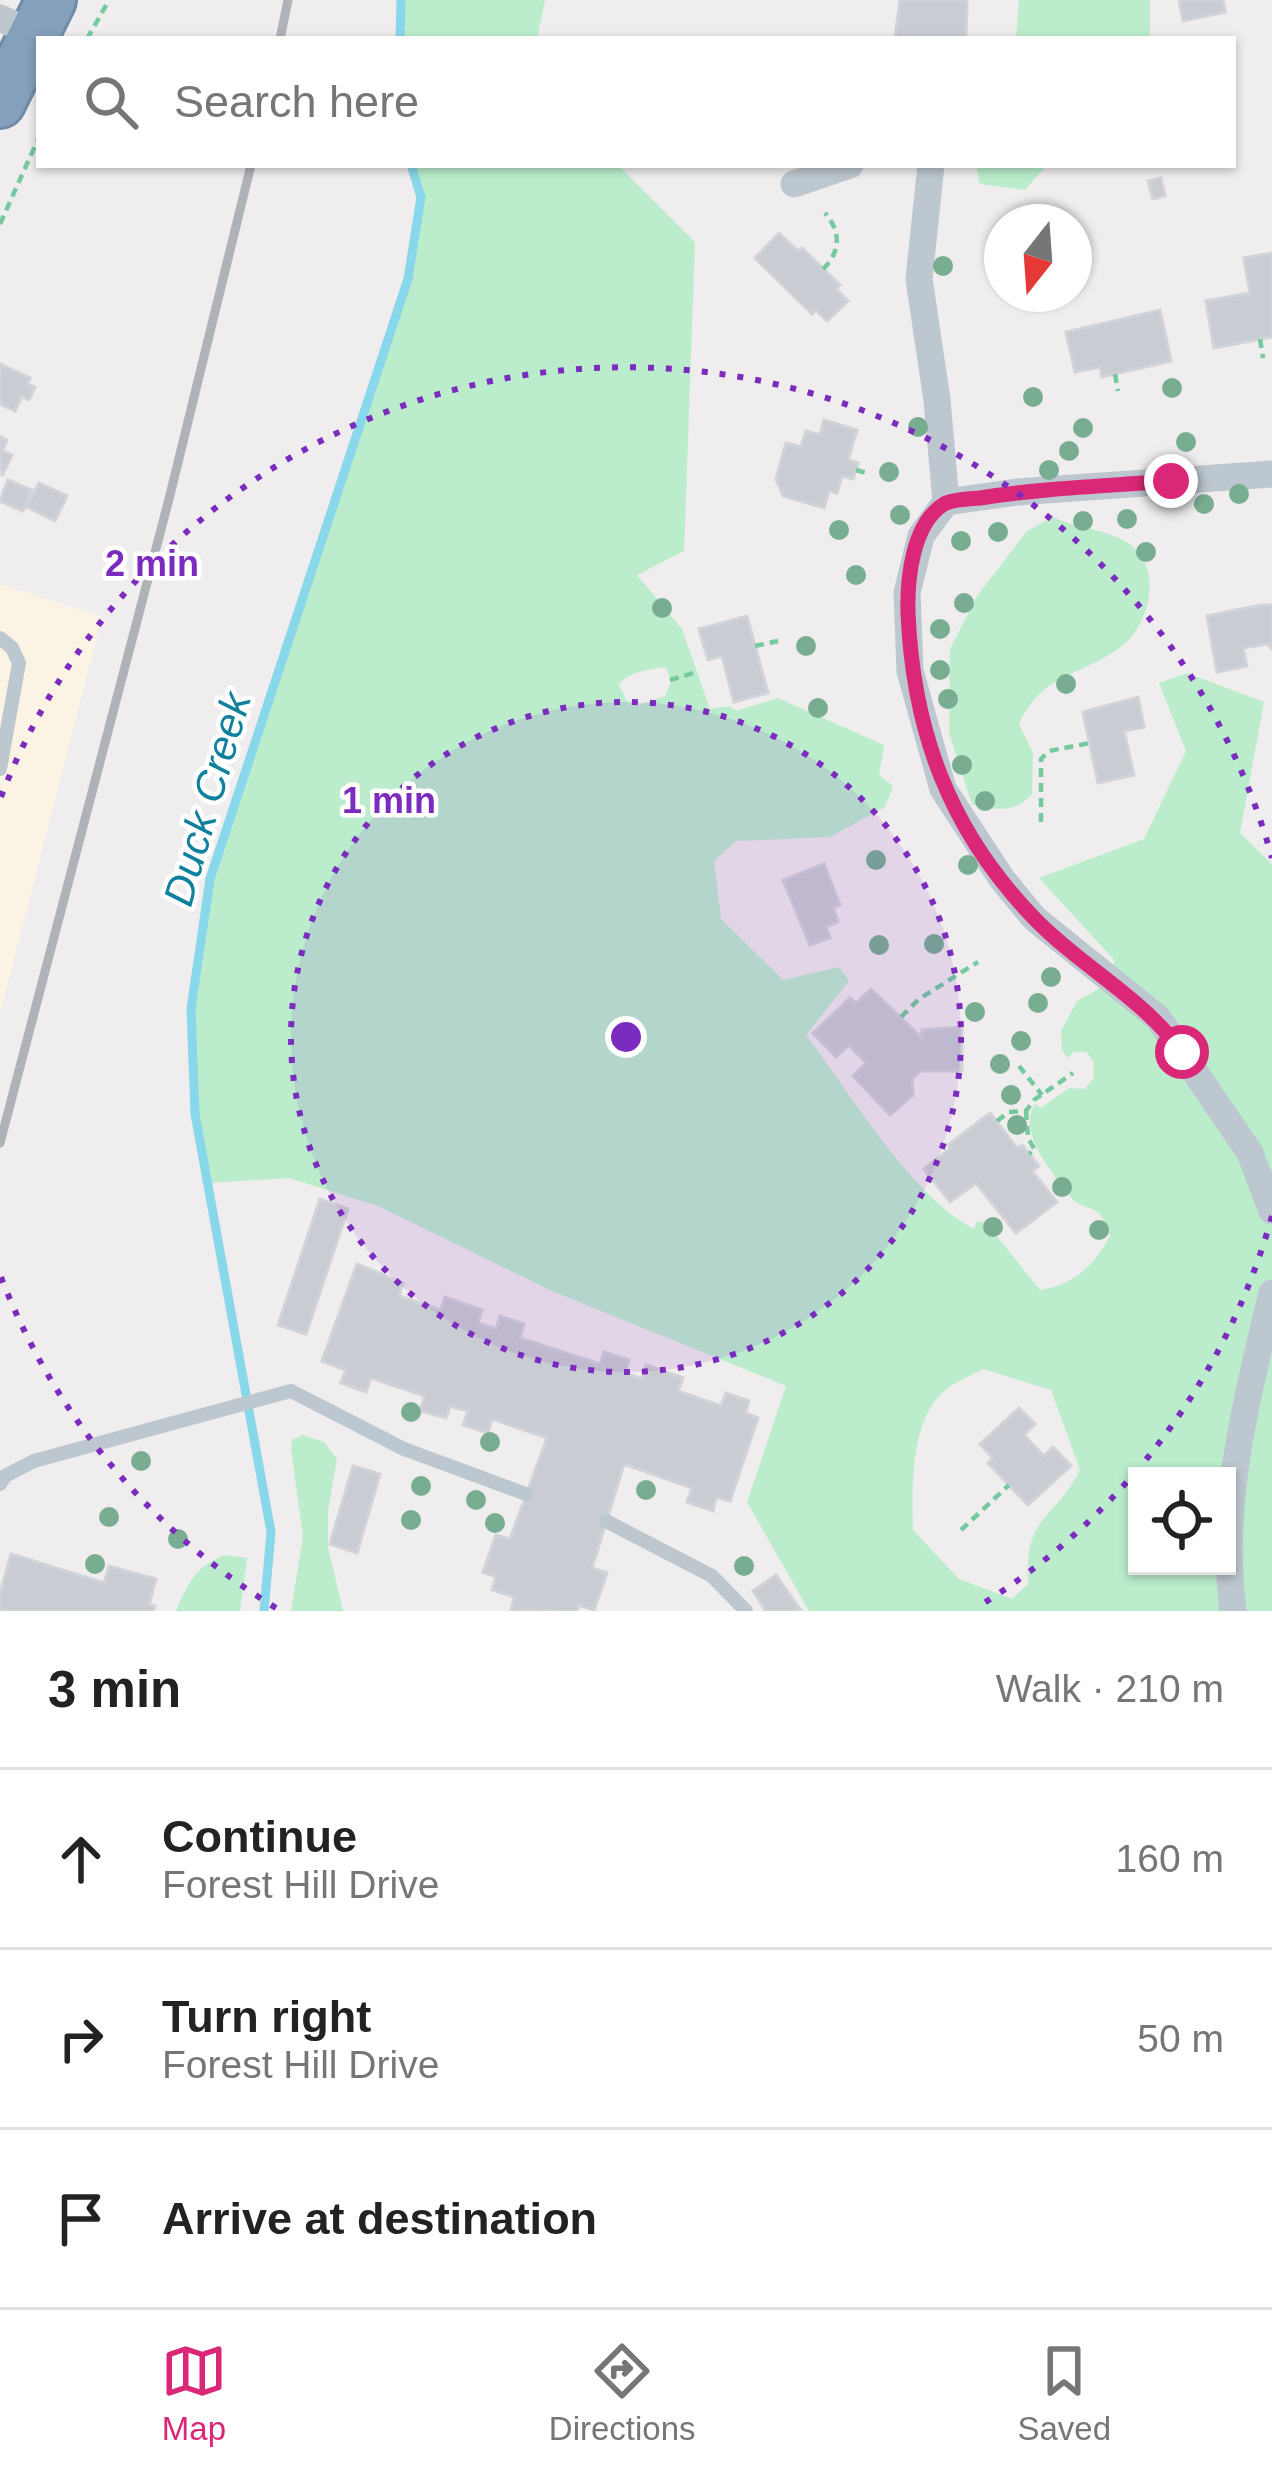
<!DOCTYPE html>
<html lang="en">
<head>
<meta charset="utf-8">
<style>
	:root { --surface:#fff; --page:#f6f6f6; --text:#222; --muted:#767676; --line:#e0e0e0; --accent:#db2777 }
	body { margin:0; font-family:Arial,sans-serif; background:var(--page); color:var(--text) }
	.controls { position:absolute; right:36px; bottom:36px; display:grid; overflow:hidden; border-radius:0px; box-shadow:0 3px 9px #0004 }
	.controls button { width:108px; height:108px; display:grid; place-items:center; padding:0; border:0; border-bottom:3px solid var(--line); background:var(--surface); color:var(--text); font:60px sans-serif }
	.compass { position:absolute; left:984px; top:204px; width:108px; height:108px; border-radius:50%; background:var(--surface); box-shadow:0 3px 9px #0004; rotate:197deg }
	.stop { position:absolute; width:36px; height:36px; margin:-27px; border:9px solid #db2777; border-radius:50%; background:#fff }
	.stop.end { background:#db2777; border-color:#fff; box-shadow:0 3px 12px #0008 }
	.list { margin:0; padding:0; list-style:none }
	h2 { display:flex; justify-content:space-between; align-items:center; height:156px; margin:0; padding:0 48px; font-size:51px }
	h2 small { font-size:39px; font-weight:400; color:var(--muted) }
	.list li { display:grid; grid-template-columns:78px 1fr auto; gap:36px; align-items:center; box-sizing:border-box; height:180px; padding:0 48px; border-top:3px solid var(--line) }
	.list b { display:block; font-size:45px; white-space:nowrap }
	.list p { margin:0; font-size:39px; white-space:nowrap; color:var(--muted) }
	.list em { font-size:39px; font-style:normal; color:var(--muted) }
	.icon { flex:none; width:66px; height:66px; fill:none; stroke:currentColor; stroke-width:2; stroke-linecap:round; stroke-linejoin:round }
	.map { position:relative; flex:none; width:1272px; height:1611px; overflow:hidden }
	.search { position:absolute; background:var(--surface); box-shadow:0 3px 9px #0004; left:36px; right:36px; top:36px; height:132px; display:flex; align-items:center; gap:30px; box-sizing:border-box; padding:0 42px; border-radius:0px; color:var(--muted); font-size:45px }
	.sheet { height:696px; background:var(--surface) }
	nav { display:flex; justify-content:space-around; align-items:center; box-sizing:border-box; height:168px; border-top:3px solid var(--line); background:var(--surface); font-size:33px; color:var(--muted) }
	nav a { display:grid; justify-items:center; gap:6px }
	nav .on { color:var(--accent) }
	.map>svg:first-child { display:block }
</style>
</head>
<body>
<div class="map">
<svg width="1272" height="1611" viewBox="0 0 1272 1611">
	<rect width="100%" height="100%" fill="#efeded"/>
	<path fill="#fbf4e5" d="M0,584L102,617L0,1014Z"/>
	<g fill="#bbedcd" fill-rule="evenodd">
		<path d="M401,0H545L537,39H400Z"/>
		<path d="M1019,0H1150V39H1016Z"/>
		<path d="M411,165H618L695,242L684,551L637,575L682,629L710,709L730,706L736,711L778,698L884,745L879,775L893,786L885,807L830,837L736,841L714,861L721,919L783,980L839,967L849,981L806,1035C851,1094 910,1195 974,1229L977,1221L987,1224L1040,1290C1075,1284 1093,1267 1110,1236C1100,1198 1085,1215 1071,1197C1054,1176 1016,1132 1035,1104L1041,1108L1069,1088L1085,1089L1094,1077L1093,1061L1086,1052H1074L1068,1058L1062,1050L1061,1031L1077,1001L1102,987L1115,961L1039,878L1144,839L1186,751L1159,683L1187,673L1264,702L1240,833L1272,864V1611H809L747,1502L786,1386L552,1291L378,1206L289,1178L208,1183L195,1114L191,1009L210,879L408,279L421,197ZM662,667L667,669L671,682L665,696L637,706L626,700L619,685C629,671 646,671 662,667ZM983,1369L1051,1390L1080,1470C1053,1522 1024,1515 1028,1584L1012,1599L959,1579L913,1530C912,1489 910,1424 942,1393C952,1383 970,1376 983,1369ZM1137,1476H1227V1566H1137Z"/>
		<path d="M976,165H1047L1025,190L980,184Z"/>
		<path d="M1053,517C1077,529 1111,529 1132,546C1162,569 1150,625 1122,646C1083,676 1043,672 1019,724L1033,753L1032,794C1014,814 996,810 972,804L949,733L950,649L977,596L1027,531Z"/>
		<path d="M303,1435L324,1442L337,1459L328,1511V1547L343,1611H291L303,1536L291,1450L292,1440Z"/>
		<path d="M226,1555L247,1558L240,1611H176C188,1583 196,1565 226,1555Z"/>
	</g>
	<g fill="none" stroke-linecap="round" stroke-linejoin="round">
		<g stroke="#88d7ea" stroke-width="9">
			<path d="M400,39L401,0"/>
			<path d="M264,1611L271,1532L195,1114L191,1009L210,879L408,279L421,197L411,165"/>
		</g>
	</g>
	<g fill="#c9ccd2" stroke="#d1d3d8" stroke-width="3">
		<path d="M900,0H967L966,39L895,38Z"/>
		<path d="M1179,0H1223L1225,12L1183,21Z"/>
		<path d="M1161,178L1165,196L1153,199L1148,181Z"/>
		<path d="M779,233L798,251L802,248L840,285L836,289L848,301L827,321L816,310L812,314L755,258Z"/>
		<path d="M1272,253V337L1214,348L1206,301L1250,293L1244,258Z"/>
		<path d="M1160,310L1171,361L1102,377L1100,367L1075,372L1066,332Z"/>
		<path d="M0,364L30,378L27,384L35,387L29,400L22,396L15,411L0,404Z"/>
		<path d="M824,420L857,430L848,460L858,463L853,479L842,476L837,493L829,491L824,508L783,496L776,479L786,443L801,447L806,431L820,435Z"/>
		<path d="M0,437L7,440L2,451L12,455L2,476Z"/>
		<path d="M8,480L32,490L23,511L0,501Z"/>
		<path d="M39,483L67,496L55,521L27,507Z"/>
		<path d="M1261,605H1272V649L1268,644L1243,648L1247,666L1217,672L1207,616Z"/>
		<path d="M747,616L768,693L734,702L722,656L708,660L699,629Z"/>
		<path d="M1138,697L1144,727L1124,731L1134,775L1098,783L1083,712Z"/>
		<path d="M824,864L840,905L833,907L838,922L826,927L830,938L810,945L783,880Z"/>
		<path d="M871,989L922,1038V1030L962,1027V1071H920L912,1079L913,1095L890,1115L853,1076L866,1063L849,1045L836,1057L813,1033L850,998L856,1003Z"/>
		<path d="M990,1113L1017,1148L1022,1145L1039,1166L1032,1171L1057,1202L1016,1233L976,1183L950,1202L924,1169L951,1148L948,1145Z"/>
		<path d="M320,1199L348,1209L306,1334L278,1325Z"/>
		<path d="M357,1264L403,1283L399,1296L441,1310L445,1297L482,1310L478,1323L496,1329L500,1316L524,1324L520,1338L600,1364L604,1352L629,1360L625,1373L642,1379L646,1365L683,1378L678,1391L721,1406L726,1393L749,1401L745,1413L758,1418L730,1501L716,1497L713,1511L687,1502L692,1488L624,1464L592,1568L607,1573L594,1610L579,1605L577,1611L511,1610L514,1597L492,1590L496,1577L483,1572L496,1535L510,1539L547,1438L492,1419L488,1433L463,1425L468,1411L450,1406L446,1418L420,1411L425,1396L371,1378L366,1392L341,1383L346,1370L322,1361Z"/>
		<path d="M1019,1408L1035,1424L1024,1435L1044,1456L1053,1447L1071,1466L1028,1505L988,1463L993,1458L980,1444Z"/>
		<path d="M353,1466L380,1474L357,1553L330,1544Z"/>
		<path d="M11,1554L104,1583L109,1566L156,1579L149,1605L155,1606L153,1611H0V1594Z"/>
		<path d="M776,1575L801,1611H766L753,1591Z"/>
	</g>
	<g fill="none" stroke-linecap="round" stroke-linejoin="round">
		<defs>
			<path id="highway" d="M0,103L51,0"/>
		</defs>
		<use href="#highway" stroke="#708ba7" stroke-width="54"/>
		<g stroke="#74ca9e" stroke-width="4.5" stroke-dasharray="9 6" stroke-linecap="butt">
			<path d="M87,39L109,0"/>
			<path d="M0,224L39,137"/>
			<path d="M823,269C841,252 841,231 825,213"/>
			<path d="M1260,339L1263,358"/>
			<path d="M1115,374L1118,391"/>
			<path d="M856,470L870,474"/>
			<path d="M755,646L778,641"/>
			<path d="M670,680L697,672"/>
			<path d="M1041,822V759L1049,751L1090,743"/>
			<path d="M901,1017L919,999L978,962"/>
			<path d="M1019,1066L1042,1095"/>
			<path d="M1026,1111L1028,1138L1035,1150L1029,1154"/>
			<path d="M997,1121L1009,1112L1026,1111L1034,1100L1073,1073"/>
			<path d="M961,1530L1009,1485"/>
		</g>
		<g stroke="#bdc7cf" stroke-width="14">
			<path d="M0,638L12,648L19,663L0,769"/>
			<path d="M0,1484L5,1476L34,1461L291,1391L404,1449L526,1494"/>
			<path d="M606,1521L712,1576L746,1611"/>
		</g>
		<g stroke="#bdc7cf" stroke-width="27">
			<path d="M0,18L32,33"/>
			<path d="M931,165L919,279L937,400L946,502"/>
			<path d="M794,184L850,165"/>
			<path d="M1272,474L1017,492L946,502L921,536L907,593L910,671L943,789L1002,879L1034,918L1158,1018L1250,1153L1272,1211"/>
			<path d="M1233,1611C1219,1501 1247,1399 1272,1293"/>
		</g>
		<use href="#highway" stroke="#85a0bb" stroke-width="48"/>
		<g stroke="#afb2b7" stroke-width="9">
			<path d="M280,39L288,0"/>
			<path d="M0,1143L169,499L251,165"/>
		</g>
	</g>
	<g fill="#79ad92">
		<circle cx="943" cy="266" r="10"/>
		<circle cx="1172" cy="388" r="10"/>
		<circle cx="1033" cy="397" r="10"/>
		<circle cx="918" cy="427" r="10"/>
		<circle cx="1083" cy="428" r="10"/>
		<circle cx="1186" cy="442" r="10"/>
		<circle cx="1069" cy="451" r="10"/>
		<circle cx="1049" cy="470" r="10"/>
		<circle cx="889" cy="472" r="10"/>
		<circle cx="1239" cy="494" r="10"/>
		<circle cx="1204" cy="504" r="10"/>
		<circle cx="900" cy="515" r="10"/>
		<circle cx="1127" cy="519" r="10"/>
		<circle cx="1083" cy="521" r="10"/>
		<circle cx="839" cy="530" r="10"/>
		<circle cx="998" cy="532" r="10"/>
		<circle cx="961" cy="541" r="10"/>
		<circle cx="1146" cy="552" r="10"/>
		<circle cx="856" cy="575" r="10"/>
		<circle cx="964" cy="603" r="10"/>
		<circle cx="662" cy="608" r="10"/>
		<circle cx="940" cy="629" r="10"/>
		<circle cx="806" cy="646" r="10"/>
		<circle cx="940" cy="670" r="10"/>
		<circle cx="1066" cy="684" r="10"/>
		<circle cx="948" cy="699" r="10"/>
		<circle cx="818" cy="708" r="10"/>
		<circle cx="962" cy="765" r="10"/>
		<circle cx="985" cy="801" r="10"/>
		<circle cx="876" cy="860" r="10"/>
		<circle cx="968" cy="865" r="10"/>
		<circle cx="934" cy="944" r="10"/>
		<circle cx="879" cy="945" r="10"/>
		<circle cx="1051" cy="977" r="10"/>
		<circle cx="1038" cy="1003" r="10"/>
		<circle cx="975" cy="1012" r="10"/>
		<circle cx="1021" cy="1041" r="10"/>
		<circle cx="1000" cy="1064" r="10"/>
		<circle cx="1011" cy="1095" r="10"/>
		<circle cx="1017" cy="1125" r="10"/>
		<circle cx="1062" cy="1187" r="10"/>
		<circle cx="993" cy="1227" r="10"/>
		<circle cx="1099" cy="1230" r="10"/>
		<circle cx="411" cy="1412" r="10"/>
		<circle cx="490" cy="1442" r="10"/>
		<circle cx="141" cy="1461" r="10"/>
		<circle cx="421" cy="1486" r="10"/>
		<circle cx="646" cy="1490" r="10"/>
		<circle cx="476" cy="1500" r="10"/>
		<circle cx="109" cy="1517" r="10"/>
		<circle cx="411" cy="1520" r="10"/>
		<circle cx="495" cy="1523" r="10"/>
		<circle cx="178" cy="1539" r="10"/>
		<circle cx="95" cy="1564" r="10"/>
		<circle cx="744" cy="1566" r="10"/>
	</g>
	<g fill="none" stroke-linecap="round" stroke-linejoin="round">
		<path stroke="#db2777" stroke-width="15" d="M1171,481C1107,486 1043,488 980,498C969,499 953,499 944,504C912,524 907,580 908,613C913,732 950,831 1034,918C1081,967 1141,996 1182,1052"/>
	</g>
	<circle cx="626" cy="1037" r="335" fill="#7b2cbf" fill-opacity=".12"/>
	<g fill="none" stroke="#7b2cbf" stroke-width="6" stroke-dasharray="6 12">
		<circle cx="626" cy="1037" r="335"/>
		<path d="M1272 1216A670 670 0 0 1 976 1608M276 1608A670 670 0 0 1 1 1277M1 797A670 670 0 0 1 1272 858"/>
	</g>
	<g text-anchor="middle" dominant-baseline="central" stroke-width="9" stroke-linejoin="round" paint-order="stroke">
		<g font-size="42" font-style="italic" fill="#0f819c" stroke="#fff">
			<text transform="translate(207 799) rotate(-74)">Duck Creek</text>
		</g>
	</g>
	<circle cx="626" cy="1037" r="18" fill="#7b2cbf" stroke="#fff" stroke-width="6"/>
	<g font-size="36" text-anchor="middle" font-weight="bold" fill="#7b2cbf" stroke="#fff" stroke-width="9" stroke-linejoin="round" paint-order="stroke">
		<text x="152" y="576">2 min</text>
		<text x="389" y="813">1 min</text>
	</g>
</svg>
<div class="controls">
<button><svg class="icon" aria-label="locate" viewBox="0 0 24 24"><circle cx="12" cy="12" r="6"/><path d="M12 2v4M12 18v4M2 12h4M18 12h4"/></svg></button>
</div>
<svg class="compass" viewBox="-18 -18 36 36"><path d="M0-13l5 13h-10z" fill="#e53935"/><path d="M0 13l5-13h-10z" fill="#767676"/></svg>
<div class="stop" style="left:1182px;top:1052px"></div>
<div class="stop end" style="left:1171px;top:481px"></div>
<div class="search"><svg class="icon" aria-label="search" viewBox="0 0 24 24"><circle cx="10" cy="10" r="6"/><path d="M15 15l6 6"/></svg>Search here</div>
</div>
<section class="sheet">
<h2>3 min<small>Walk · 210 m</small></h2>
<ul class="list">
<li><svg class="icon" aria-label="ahead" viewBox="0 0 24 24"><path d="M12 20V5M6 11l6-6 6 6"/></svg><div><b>Continue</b><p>Forest Hill Drive</p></div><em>160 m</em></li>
<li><svg class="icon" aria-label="right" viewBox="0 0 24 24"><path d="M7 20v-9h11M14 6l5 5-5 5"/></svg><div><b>Turn right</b><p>Forest Hill Drive</p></div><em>50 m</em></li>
<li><svg class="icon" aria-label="arrive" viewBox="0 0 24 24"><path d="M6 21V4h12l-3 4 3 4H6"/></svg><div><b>Arrive at destination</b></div></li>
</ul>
</section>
<nav>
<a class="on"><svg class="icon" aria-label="map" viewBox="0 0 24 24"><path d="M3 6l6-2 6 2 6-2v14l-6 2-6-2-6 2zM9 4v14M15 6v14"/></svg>Map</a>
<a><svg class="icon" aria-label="directions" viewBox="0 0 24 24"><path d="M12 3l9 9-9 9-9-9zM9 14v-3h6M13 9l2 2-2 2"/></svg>Directions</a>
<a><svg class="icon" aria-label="saved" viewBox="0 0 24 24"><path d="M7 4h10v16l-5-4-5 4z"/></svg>Saved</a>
</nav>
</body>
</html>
